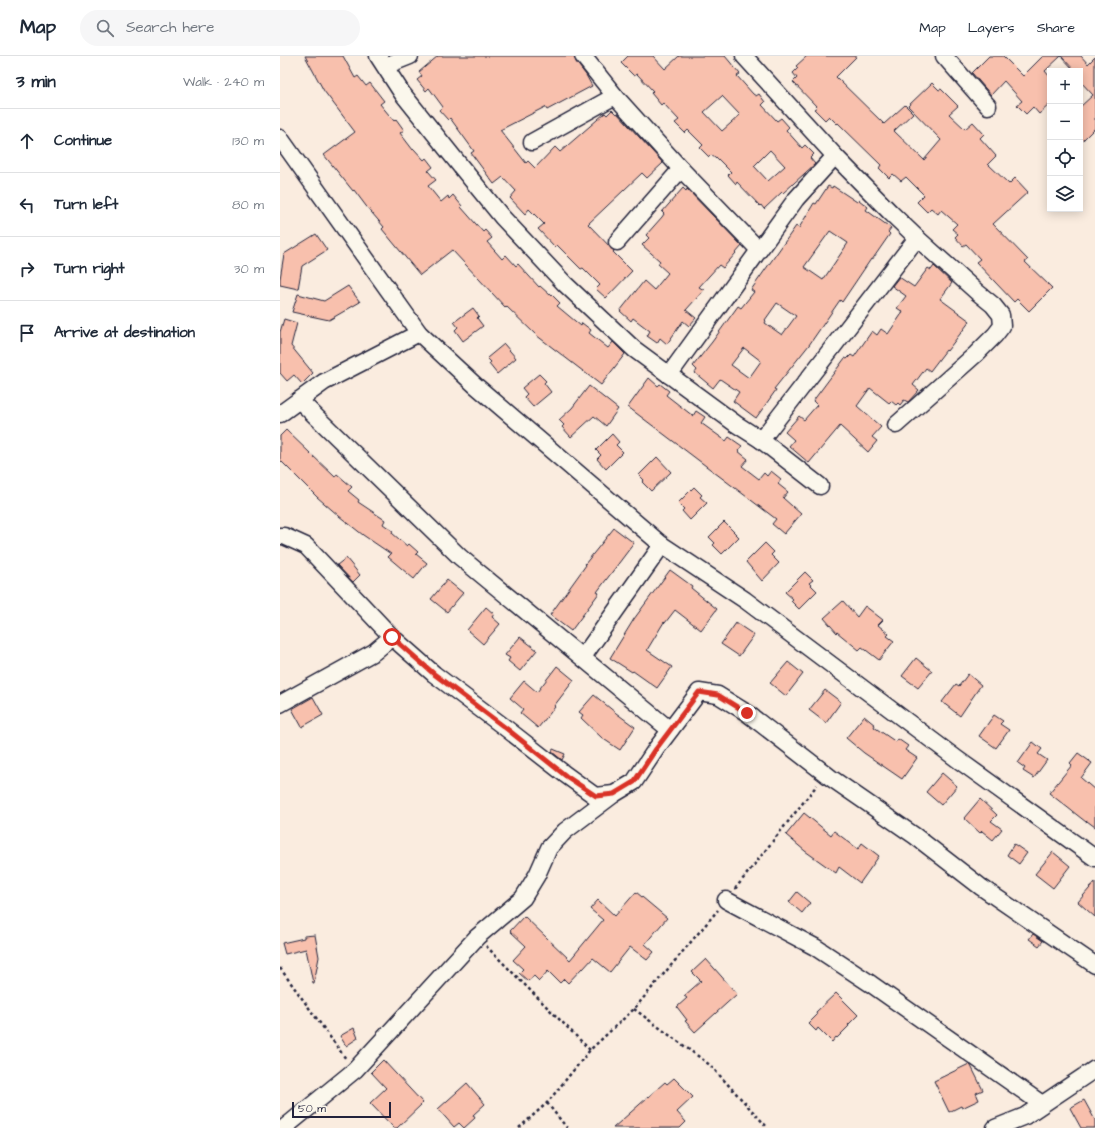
<!DOCTYPE html>
<html lang="en">
<head>
<meta charset="utf-8">
<style>
	:root { --surface:#fff; --page:#f6f6f7; --text:#1f2937; --muted:#747a83; --line:#e0e1e3 }
	body { margin:0; font-family:"Architects Daughter",sans-serif; background:var(--page); color:var(--text) }
	.controls { position:absolute; right:12px; top:12px; display:grid; overflow:hidden; border-radius:0px; box-shadow:0 2px 10px #0003 }
	.controls button { width:36px; height:36px; display:grid; place-items:center; padding:0; border:0; border-bottom:1px solid var(--line); background:var(--surface); color:var(--text); font:20px sans-serif }
	.scale { position:absolute; left:12px; bottom:10px; width:99px; box-sizing:border-box; padding-left:4px; border:2px solid #22223b; border-top:0; font-size:11px; line-height:14px; white-space:nowrap; color:#22223b; -webkit-text-stroke:3px #fbf7ec; paint-order:stroke }
	.stop { position:absolute; width:12px; height:12px; margin:-9px; border:3px solid #d93025; border-radius:50%; background:#fff }
	.stop.end { background:#d93025; border-color:#fff; box-shadow:0 1px 4px #0008 }
	.list { margin:0; padding:0; list-style:none }
	h2 { display:flex; justify-content:space-between; align-items:center; height:52px; margin:0; padding:0 16px; font-size:17px }
	h2 small { font-size:13px; font-weight:400; color:var(--muted) }
	.list li { display:grid; grid-template-columns:26px 1fr auto; gap:12px; align-items:center; box-sizing:border-box; height:64px; padding:0 16px; border-top:1px solid var(--line) }
	.list b { display:block; font-size:15px; white-space:nowrap }
	.list em { font-size:13px; font-style:normal; color:var(--muted) }
	.icon { flex:none; width:22px; height:22px; fill:none; stroke:currentColor; stroke-width:2; stroke-linecap:round; stroke-linejoin:round }
	.map { position:relative; flex:none; width:815px; height:1072px; overflow:hidden }
	header { display:flex; align-items:center; gap:24px; box-sizing:border-box; height:56px; padding:0 20px; background:var(--surface); border-bottom:1px solid var(--line) }
	header strong { font-size:19px }
	nav { display:flex; gap:22px; margin-inline-start:auto; font-size:14px }
	.search { width:280px; height:36px; background:var(--page); display:flex; align-items:center; gap:10px; box-sizing:border-box; padding:0 14px; border-radius:22px; color:var(--muted); font-size:15px }
	main { display:flex }
	aside { flex:1; background:var(--surface) }
	.map>svg:first-child { display:block }
</style>
</head>
<body>
<header>
<strong>Map</strong>
<div class="search"><svg class="icon" aria-label="search" viewBox="0 0 24 24"><circle cx="10" cy="10" r="6"/><path d="M15 15l6 6"/></svg>Search here</div>
<nav><a>Map</a><a>Layers</a><a>Share</a></nav>
</header>
<main>
<aside>
<h2>3 min<small>Walk · 240 m</small></h2>
<ul class="list">
<li><svg class="icon" aria-label="ahead" viewBox="0 0 24 24"><path d="M12 20V5M6 11l6-6 6 6"/></svg><div><b>Continue</b></div><em>130 m</em></li>
<li><svg class="icon" aria-label="left" viewBox="0 0 24 24"><path d="M17 20v-9H6M10 6l-5 5 5 5"/></svg><div><b>Turn left</b></div><em>80 m</em></li>
<li><svg class="icon" aria-label="right" viewBox="0 0 24 24"><path d="M7 20v-9h11M14 6l5 5-5 5"/></svg><div><b>Turn right</b></div><em>30 m</em></li>
<li><svg class="icon" aria-label="arrive" viewBox="0 0 24 24"><path d="M6 21V4h12l-3 4 3 4H6"/></svg><div><b>Arrive at destination</b></div></li>
</ul>
</aside>
<div class="map">
<svg width="815" height="1072" viewBox="0 0 815 1072">
	<rect width="100%" height="100%" fill="#faecdf"/>
	<filter id="ink" filterUnits="userSpaceOnUse"><feTurbulence type="fractalNoise" baseFrequency=".025" numOctaves="2"/><feDisplacementMap in="SourceGraphic" scale="8" xChannelSelector="R" yChannelSelector="G"/><feConvolveMatrix kernelMatrix="1 2 1 2 8 2 1 2 1" color-interpolation-filters="sRGB"/></filter>
	<g filter="url(#ink)">
		<g fill="#f8c0ad" stroke="#22223b" fill-rule="evenodd">
			<path d="M25,0H63L75,22L78,20L86,30L90,27L104,45L100,48L114,65L116,63L124,74L120,77L133,94L134,93L144,104L146,102L153,111L148,115L156,124L148,130L161,146L168,140L169,143L173,139L182,150L181,151L203,176L205,174L212,182L207,186L222,203L226,199L236,210L238,208L259,231L260,230L270,239L271,238L280,247L277,250L301,270L302,267L311,274L309,277L328,292L333,286L345,298L321,329L256,279L226,250L225,251L172,194L140,219L102,173L104,171L86,150L74,134L73,135L44,99L75,76L44,35Z"/>
			<path d="M158,0H294L296,6L306,19L312,30L267,54L265,51L220,74L246,107L248,105L255,112L275,91L280,96L325,57L327,59L332,54L336,58L337,57L383,107L367,122L362,117L308,168L334,195L333,196L352,215L326,242L316,233L320,229L303,212L301,213L277,189L275,191L258,173L264,168L249,153L245,158L230,142L236,135L223,121L214,128L191,97L194,95L170,62L168,64L159,54L163,51L149,32L146,35L137,24L142,20L139,16Z"/>
			<path d="M348,0H373L385,13L399,0H445L460,18L457,20L473,38L476,40L479,38L485,46L482,49L497,65L501,62L509,71L506,74L522,92L525,89L534,98L530,102L535,108L503,137L502,136L484,153L481,149L480,150L457,126L456,128L448,119L451,116L436,101L435,102L431,99L429,101L420,92L423,89L408,74L405,77L395,67L399,64L383,47L381,49L371,37L373,35L357,18L354,20L341,7ZM442,40L460,59L442,75L424,56ZM490,94L505,110L488,125L474,110Z"/>
			<path d="M527,0H577L556,21L604,68L625,49L633,57L614,75L644,104L661,84L628,50L652,27L659,34L661,33L678,50L669,58L685,73L693,66L704,78L700,82L716,100L708,108L729,128L735,122L748,136L713,168L748,204L745,206L772,232L749,255L737,243L734,246L696,206L700,203L686,188L683,190L675,181L678,178L672,173L677,168L661,154L658,158L651,152L647,156L637,146L644,139L626,121L621,125L613,118L609,122L599,112L601,109L558,67L557,68L549,60L545,64L534,53L537,51L513,26L517,22L513,17L518,12L516,10Z"/>
			<path d="M709,0H723L743,20L763,0H801L808,8L815,1V72L800,87V51L813,39L800,25V15H795L781,0L765,15L770,21V48L759,58L753,51L746,58L737,49L742,45L724,25L711,39L692,17Z"/>
			<path d="M548,130L552,132L553,130L577,146L579,144L588,151L586,154L611,172L608,176L610,178L592,204L591,203L562,246L560,244L529,289L494,333L496,334L476,362L453,345L459,336L440,323L433,332L415,317L417,314L413,310L432,286L458,250L461,252L474,236L471,234L516,170L519,172L534,147L536,148ZM550,175L568,187L543,224L524,211ZM497,247L516,260L502,279L485,267L486,265L485,264ZM464,292L481,305L469,322L451,309Z"/>
			<path d="M403,132L406,135L407,133L462,190L443,212L439,209L419,231L424,234L406,254L416,262L409,270L403,265L387,288L380,282L377,287L367,280L370,275L353,262L351,265L340,255L364,225L374,234L388,217L378,208L380,205L362,189L369,182L366,179L382,161L384,158L382,156Z"/>
			<path d="M36,178L47,194L22,210L18,233L0,229V223L4,198Z"/>
			<path d="M654,210L672,227L660,243L690,265L667,295L666,294L650,315L646,312L633,329L639,334L628,346L624,344L620,349L618,347L616,349L611,345L609,347L590,332L577,350L601,371L592,381L597,385L588,396L560,370L529,407L509,390L514,384L505,376L519,360L524,364L537,349L533,345L565,302L567,303L571,299L574,301L592,275L597,279L601,273L608,278L623,256L617,252L626,240L612,230L619,221L634,231L648,212L651,214Z"/>
			<path d="M68,230L80,246L49,264L12,256L18,238L44,245Z"/>
			<path d="M193,252L199,260L197,262L203,270L183,285L175,274L178,271L174,266Z"/>
			<path d="M4,263L17,267L11,290L33,317L22,328L14,319L7,325L0,317V276Z"/>
			<path d="M224,288L236,302L217,318L209,308L211,306L207,302Z"/>
			<path d="M259,318L266,325L264,327L271,336L253,351L244,341L247,338L242,332Z"/>
			<path d="M369,322L378,330L380,328L389,335L386,339L413,360L416,355L425,361L421,367L446,385L449,381L462,390L458,395L468,403L462,410L479,423L484,417L487,420L491,415L501,423L498,428L508,436L503,442L521,458L504,478L492,468L496,463L348,351Z"/>
			<path d="M309,330L338,353L326,370L314,360L291,381L282,371L284,369L279,364L292,352Z"/>
			<path d="M6,374L55,421L57,418L72,431L68,435L79,444L78,446L105,464L103,468L113,475L112,477L127,490L129,488L138,496L136,498L147,507L134,523L108,501L111,498L83,479L59,460L37,441L0,404V380Z"/>
			<path d="M332,378L339,386L336,389L343,396L326,413L317,403L321,399L316,394Z"/>
			<path d="M377,401L391,416L371,435L362,426L364,424L359,419Z"/>
			<path d="M414,431L422,439L420,441L427,447L410,464L402,455L404,453L398,447Z"/>
			<path d="M444,466L459,481L442,498L433,489L435,487L429,481Z"/>
			<path d="M334,472L354,487L317,536L319,537L291,575L270,559L306,509L305,508Z"/>
			<path d="M485,487L494,496L491,499L499,507L482,525L466,506Z"/>
			<path d="M66,502L80,519L73,526L57,509Z"/>
			<path d="M390,514L412,530L411,532L437,553L421,574L395,554L385,567L384,566L367,594L392,611L377,632L353,615L352,616L330,602L354,563Z"/>
			<path d="M525,516L533,524L529,527L537,535L519,553L511,545L513,543L505,536Z"/>
			<path d="M167,524L183,537L167,556L151,543Z"/>
			<path d="M563,545L577,561L585,550L603,564L598,569L609,578L607,580L614,585L599,604L582,591L579,594L557,576V577L544,562Z"/>
			<path d="M206,551L214,558L212,561L220,568L203,588L187,574Z"/>
			<path d="M456,567L474,579L459,600L441,588Z"/>
			<path d="M240,581L257,594L240,615L228,605L230,602L225,599Z"/>
			<path d="M636,602L652,615L638,632L622,620Z"/>
			<path d="M508,606L523,618L506,640L490,627Z"/>
			<path d="M277,610L294,624L274,650L275,651L258,672L240,657L243,653L230,642L244,625L257,636Z"/>
			<path d="M688,618L701,629L680,660L662,646L676,628L679,630Z"/>
			<path d="M545,634L561,646L546,667L529,654Z"/>
			<path d="M314,639L336,657L355,671L340,694L322,682L301,662L303,659L299,656Z"/>
			<path d="M33,641L43,659L22,671L12,653Z"/>
			<path d="M714,659L723,665L720,668L729,674L716,692L699,680Z"/>
			<path d="M584,660L595,669L594,671L616,686L618,683L628,690L625,694L637,702L622,723L584,697L566,682Z"/>
			<path d="M753,686L762,693L758,698L767,704L754,722L743,715L745,712L738,707Z"/>
			<path d="M273,693L285,698L282,704L272,696Z"/>
			<path d="M798,697L812,707L801,722L815,734V771L807,765L806,766L769,737L792,709L790,707Z"/>
			<path d="M662,717L677,730L661,749L646,736Z"/>
			<path d="M700,743L717,759L711,765L722,773L713,784L702,775L700,777L684,762Z"/>
			<path d="M524,757L551,779L554,775L578,793L582,787L599,800L580,827L559,811L556,817L525,795L506,779Z"/>
			<path d="M734,788L747,797L739,808L727,799Z"/>
			<path d="M773,796L790,810L773,832L755,818Z"/>
			<path d="M815,826V861L798,846Z"/>
			<path d="M356,836L387,862L365,888L374,896L367,904L350,891L330,916L313,902L303,913L302,912L288,927L284,923L280,927L268,915L259,925L254,920L248,925L239,917L243,913L233,904L246,890L230,875L244,860L290,904L323,864L310,853L318,844L335,860Z"/>
			<path d="M517,836L530,847L522,857L509,846Z"/>
			<path d="M753,878L763,885L759,890L749,883Z"/>
			<path d="M35,879L39,901L34,927H33L26,893L5,898L2,887L24,882V880Z"/>
			<path d="M426,903L457,938L415,976L405,965L407,964L397,951L407,942L404,940L421,925L412,916Z"/>
			<path d="M556,937L578,959L568,969L569,970L557,982L556,981L552,986L538,972L536,975L528,967L537,958L536,956Z"/>
			<path d="M74,972L78,982L66,990L60,980Z"/>
			<path d="M103,1004L143,1047L117,1072H114L90,1047L106,1032L91,1016Z"/>
			<path d="M689,1008L691,1010L703,1034L696,1037L699,1044L682,1052L681,1050L669,1056L654,1025Z"/>
			<path d="M394,1022L413,1041L397,1056L406,1066L400,1072H333L385,1026L387,1028Z"/>
			<path d="M187,1027L205,1048L193,1059L195,1062L184,1072L179,1067L174,1071L158,1053Z"/>
			<path d="M804,1044L815,1064V1072H801L790,1052Z"/>
		</g>
		<g fill="none" stroke-linecap="round" stroke-linejoin="round">
			<defs>
				<g id="street">
					<path d="M98,0L122,37L182,112L222,161L285,228L354,293L456,368L481,384L637,182"/>
					<path d="M303,0L335,40L401,113L479,194"/>
					<path d="M464,0L555,100L611,157L637,182L697,236L713,249L721,259L722,270L715,279L696,298L616,369"/>
					<path d="M664,0L708,50"/>
					<path d="M105,10L130,0"/>
					<path d="M0,82L139,277L195,329L382,489L465,544L677,703L815,802"/>
					<path d="M252,86L335,40"/>
					<path d="M337,186L401,113"/>
					<path d="M389,319L516,143L555,100"/>
					<path d="M19,344L180,501L390,674"/>
					<path d="M0,358L44,326L139,277"/>
					<path d="M481,384L540,430"/>
					<path d="M0,480H4L26,490L112,581L154,618L227,673L286,719L315,740L334,738L354,726L376,693L419,636L438,639L467,657L551,722L635,780L701,831L815,909"/>
					<path d="M303,601L382,489"/>
					<path d="M0,648L94,596L112,581"/>
					<path d="M446,844L535,891L591,928L762,1048"/>
					<path d="M4,1072L75,1014L197,881L243,842L257,819L269,792L285,775L334,738"/>
					<path d="M715,1072L745,1060L815,1013"/>
				</g>
			</defs>
			<use href="#street" stroke="#22223b" stroke-width="19"/>
			<g stroke="#22223b" stroke-width="2.5" stroke-dasharray="3 3" stroke-linecap="butt">
				<path d="M455,833L537,729"/>
				<path d="M206,890L310,994"/>
				<path d="M0,912L66,1003"/>
				<path d="M354,953L430,1009L488,1072"/>
				<path d="M267,1047L287,1072"/>
				<path d="M239,1072L267,1047L310,994L354,953L438,854"/>
			</g>
			<use href="#street" stroke="#fbf7ec" stroke-width="16"/>
		</g>
	</g>
	<g fill="none" stroke-linecap="round" stroke-linejoin="round" filter="url(#ink)">
		<path stroke="#d93025" stroke-width="5" d="M112,581L154,618L227,673L286,720L316,740L334,738L354,726L376,693L419,636L438,639L467,657"/>
	</g>
</svg>
<div class="controls">
<button>+</button>
<button>−</button>
<button><svg class="icon" aria-label="locate" viewBox="0 0 24 24"><circle cx="12" cy="12" r="6"/><path d="M12 2v4M12 18v4M2 12h4M18 12h4"/></svg></button>
<button><svg class="icon" aria-label="layers" viewBox="0 0 24 24"><path d="M12 4l9 5-9 5-9-5zM3 14l9 5 9-5"/></svg></button>
</div>
<div class="scale">50 m</div>
<div class="stop" style="left:112px;top:581px"></div>
<div class="stop end" style="left:467px;top:657px"></div>
</div>
</main>
</body>
</html>
